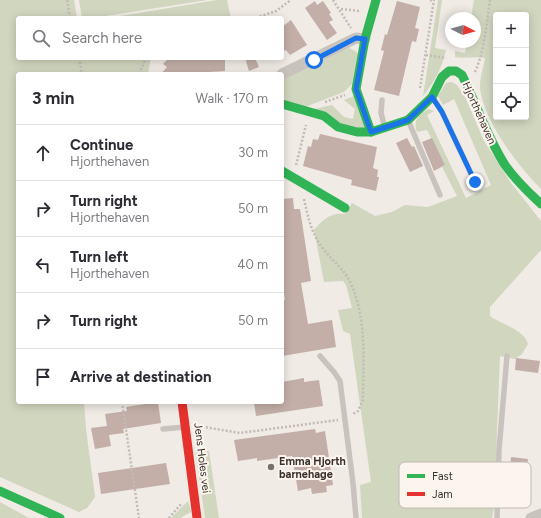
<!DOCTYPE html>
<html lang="en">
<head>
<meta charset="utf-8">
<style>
	:root { --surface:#fff; --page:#f7f7f7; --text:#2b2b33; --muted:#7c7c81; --line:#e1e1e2 }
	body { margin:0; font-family:Figtree,sans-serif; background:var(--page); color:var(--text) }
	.controls { position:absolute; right:12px; top:12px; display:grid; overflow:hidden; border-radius:4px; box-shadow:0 2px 10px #0003 }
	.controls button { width:36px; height:36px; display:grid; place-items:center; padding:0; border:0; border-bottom:1px solid var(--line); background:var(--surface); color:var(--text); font:20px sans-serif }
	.compass { position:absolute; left:445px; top:12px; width:36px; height:36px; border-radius:50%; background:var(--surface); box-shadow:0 2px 10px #0003; rotate:96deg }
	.stop { position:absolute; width:12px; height:12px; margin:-9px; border:3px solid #1a73e8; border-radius:50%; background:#fff }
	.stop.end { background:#1a73e8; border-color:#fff; box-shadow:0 1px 4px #0008 }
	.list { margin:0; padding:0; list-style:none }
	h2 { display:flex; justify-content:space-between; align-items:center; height:52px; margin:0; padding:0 16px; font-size:17px }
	h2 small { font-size:13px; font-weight:400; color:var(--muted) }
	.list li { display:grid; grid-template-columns:26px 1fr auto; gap:12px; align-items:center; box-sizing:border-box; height:56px; padding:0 16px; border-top:1px solid var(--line) }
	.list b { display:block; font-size:15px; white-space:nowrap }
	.list p { margin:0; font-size:13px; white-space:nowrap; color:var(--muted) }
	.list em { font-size:13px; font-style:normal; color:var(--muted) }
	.icon { flex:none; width:22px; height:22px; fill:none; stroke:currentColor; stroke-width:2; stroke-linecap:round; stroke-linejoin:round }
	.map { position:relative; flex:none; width:541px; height:518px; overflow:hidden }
	.search { position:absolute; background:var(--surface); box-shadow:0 2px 10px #0003; left:16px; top:16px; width:268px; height:44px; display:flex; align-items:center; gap:10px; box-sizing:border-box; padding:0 14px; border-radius:4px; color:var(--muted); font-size:15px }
	.panel { position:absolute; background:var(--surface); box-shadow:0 2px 10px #0003; left:16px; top:72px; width:268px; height:332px; border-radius:4px }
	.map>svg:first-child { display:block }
</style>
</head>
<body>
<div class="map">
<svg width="541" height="518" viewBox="0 0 541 518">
	<rect width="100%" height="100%" fill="#f0ebe5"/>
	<g fill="#d1d6bf" fill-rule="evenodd">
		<path d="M0,0H74L77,18H18V58H151L148,74H18V402H84L86,429L95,497L87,508L79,512L0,477Z"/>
		<path d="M79,0H207L93,18H82Z"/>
		<path d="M217,0H227L231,18H108Z"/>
		<path d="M438,0H442L435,48L446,50C442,68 435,81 423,96Z"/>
		<path d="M474,0H541V189C519,167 487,125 481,94C478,83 483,69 485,58C474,56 466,59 455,57V51L465,53L467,42H475V18H471ZM496,15H526V117H496Z"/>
		<path d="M348,47L358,53L352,84L344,92L305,107L282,100V78Z"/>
		<path d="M452,82L457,85L466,99L484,141L511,183L541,221V250L490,307V316C502,325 524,329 528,344L522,354L515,359L500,356L494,508L492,518H362L360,485L371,482L350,334L343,331L338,310L352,308L346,285L343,281L324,282L314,230C322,220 331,212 345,214L352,203L375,216L392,212L405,205L428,207L457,196L442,167L445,165L427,130L417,132C413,120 418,116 428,109L434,111L427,115L466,198L491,185L454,99L443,105L438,96L446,83Z"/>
		<path d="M354,96L366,130L340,124L314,109L332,105L344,117L353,119L355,109L344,100Z"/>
		<path d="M195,450L209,451L219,518H205Z"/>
		<path d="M188,501L191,512L180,518H171Z"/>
		<path d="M0,502L29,518H0Z"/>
	</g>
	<g fill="#c3afa7">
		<path d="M315,1L317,5L323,1L331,13L329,14L333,20L329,22L337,33L327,40L305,8Z"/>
		<path d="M397,1L420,7L415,28L419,29L416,42L412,41L399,96L374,90L384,51L381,50L385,34L387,35Z"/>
		<path d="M291,20L307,45L290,55L286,50L282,51V27Z"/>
		<path d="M169,58H225V71L192,73L194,74H161L167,67L163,64Z"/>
		<path d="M245,58H255L259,67L249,71Z"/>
		<path d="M320,134L377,147L373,168L378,170L377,177H379L376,191L351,185L352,180L303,166L308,146L311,147L313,139L318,140Z"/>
		<path d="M407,138L412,147L414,146L423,166L410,172L396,143Z"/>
		<path d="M432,138L445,165L434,171L422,142Z"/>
		<path d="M293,198L294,209H300L311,281L301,283L308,324L332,320L336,347L282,356V300H285L282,281V199Z"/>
		<path d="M516,358L540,361L538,373L515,370Z"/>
		<path d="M304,378V382L319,380L323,406L256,416L254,402H282V382Z"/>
		<path d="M158,402L161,423L123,429L124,433L109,435L111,446L95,449L91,428L107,426L105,414L127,411L126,407Z"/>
		<path d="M315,429L316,433L325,431L333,485L326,486L327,492L312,494L311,488L298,491L292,456L257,461V458L238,461L234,440Z"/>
		<path d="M511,457L528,459L526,472L510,471Z"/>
		<path d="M166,463L170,484L101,494L98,473Z"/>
	</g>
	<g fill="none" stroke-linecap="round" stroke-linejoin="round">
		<g stroke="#c2bbb6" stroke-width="2.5" stroke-dasharray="2 2" stroke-linecap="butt">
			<path d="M67,0L70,18"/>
			<path d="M333,0L351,28"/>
			<path d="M430,0L434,1"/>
			<path d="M341,9L360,11"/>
			<path d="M256,18L276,11L291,0"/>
			<path d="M426,55L446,58"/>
			<path d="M79,58L82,74"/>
			<path d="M475,72C485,50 486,24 490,0"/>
			<path d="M142,74L141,69L146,58"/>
			<path d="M420,88L434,0"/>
			<path d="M325,102L345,95"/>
			<path d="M296,165L306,125"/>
			<path d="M304,199C308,218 312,235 324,250C334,262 346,271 352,286C367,322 363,362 363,400L358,411L353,414"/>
			<path d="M122,402L139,518"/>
			<path d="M198,426L240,433L338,420"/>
			<path d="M169,518L182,503"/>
		</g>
		<g stroke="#c9c3be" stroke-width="5.5">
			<path d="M433,98L442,112L475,182"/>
			<path d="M382,100L381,113L385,128"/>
			<path d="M408,120L440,195"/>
			<path d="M320,356L334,372L340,381L353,483L356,518"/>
			<path d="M163,429L185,427"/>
			<path d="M497,518L499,450L507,356"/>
		</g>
		<g stroke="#c9c3be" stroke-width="11">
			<path d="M282,74L356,38L365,39"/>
			<path d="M531,518L541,514"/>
		</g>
		<g stroke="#30b455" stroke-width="9">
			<path d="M282,104L324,116L338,127L357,132H371L408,120L432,97L442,77L449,71H456L462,75C477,105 487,137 505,165C515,179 528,192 541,204"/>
			<path d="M371,132L356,89L365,39L376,0"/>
			<path d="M282,171L345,208"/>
			<path d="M0,491L60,518"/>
		</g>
		<path stroke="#e5322d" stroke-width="9" d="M182,402L197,518"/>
	</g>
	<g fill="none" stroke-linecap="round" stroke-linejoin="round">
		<path stroke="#1a73e8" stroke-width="5" d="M314,60L356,38L365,39L356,89L371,132L408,120L432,97L442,112L475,182"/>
	</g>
	<circle fill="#7a716c" stroke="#fbf5ee" stroke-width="1.5" cx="271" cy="467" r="4"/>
	<g text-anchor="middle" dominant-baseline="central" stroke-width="4" stroke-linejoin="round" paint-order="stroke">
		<g font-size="11" fill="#3b302b" stroke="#fbf5ee">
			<text transform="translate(479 113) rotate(66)">Hjorthehaven</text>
			<text transform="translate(202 458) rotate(83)">Jens Holes vei</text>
		</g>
		<g font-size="11" font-weight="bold" fill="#3b302b" stroke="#fbf5ee" text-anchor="start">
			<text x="279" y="461">Emma Hjorth<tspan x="279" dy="13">barnehage</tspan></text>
		</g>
	</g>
	<rect x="399" y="462" width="132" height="46" rx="6" fill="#fbf5ee" stroke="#c1bab4" stroke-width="1"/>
	<rect x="407" y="474" width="18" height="4" fill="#30b455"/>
	<rect x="407" y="492" width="18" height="4" fill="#e5322d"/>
	<g font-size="11" fill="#3b302b">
		<text x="432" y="480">Fast</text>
		<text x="432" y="498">Jam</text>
	</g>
</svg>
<div class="controls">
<button>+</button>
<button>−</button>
<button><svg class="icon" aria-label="locate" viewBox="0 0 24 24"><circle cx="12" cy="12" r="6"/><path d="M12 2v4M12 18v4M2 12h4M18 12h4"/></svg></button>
</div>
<svg class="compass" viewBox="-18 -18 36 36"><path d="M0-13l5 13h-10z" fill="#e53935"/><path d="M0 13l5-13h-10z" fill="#7c7c81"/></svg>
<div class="stop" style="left:314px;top:60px"></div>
<div class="stop end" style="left:475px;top:182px"></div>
<div class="search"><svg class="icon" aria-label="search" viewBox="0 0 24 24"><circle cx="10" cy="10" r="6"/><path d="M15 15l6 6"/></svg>Search here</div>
<section class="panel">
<h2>3 min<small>Walk · 170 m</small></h2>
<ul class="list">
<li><svg class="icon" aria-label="ahead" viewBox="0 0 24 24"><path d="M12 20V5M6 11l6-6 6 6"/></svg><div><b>Continue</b><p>Hjorthehaven</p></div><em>30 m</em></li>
<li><svg class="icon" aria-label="right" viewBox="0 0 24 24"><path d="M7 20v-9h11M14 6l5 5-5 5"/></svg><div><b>Turn right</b><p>Hjorthehaven</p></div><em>50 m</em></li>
<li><svg class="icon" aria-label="left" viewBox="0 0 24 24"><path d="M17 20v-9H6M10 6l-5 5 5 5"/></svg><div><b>Turn left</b><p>Hjorthehaven</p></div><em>40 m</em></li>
<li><svg class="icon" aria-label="right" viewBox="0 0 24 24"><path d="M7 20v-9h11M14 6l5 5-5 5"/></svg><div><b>Turn right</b></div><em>50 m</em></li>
<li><svg class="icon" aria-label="arrive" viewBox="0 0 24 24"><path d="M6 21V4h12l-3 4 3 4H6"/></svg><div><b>Arrive at destination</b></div></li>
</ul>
</section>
</div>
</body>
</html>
